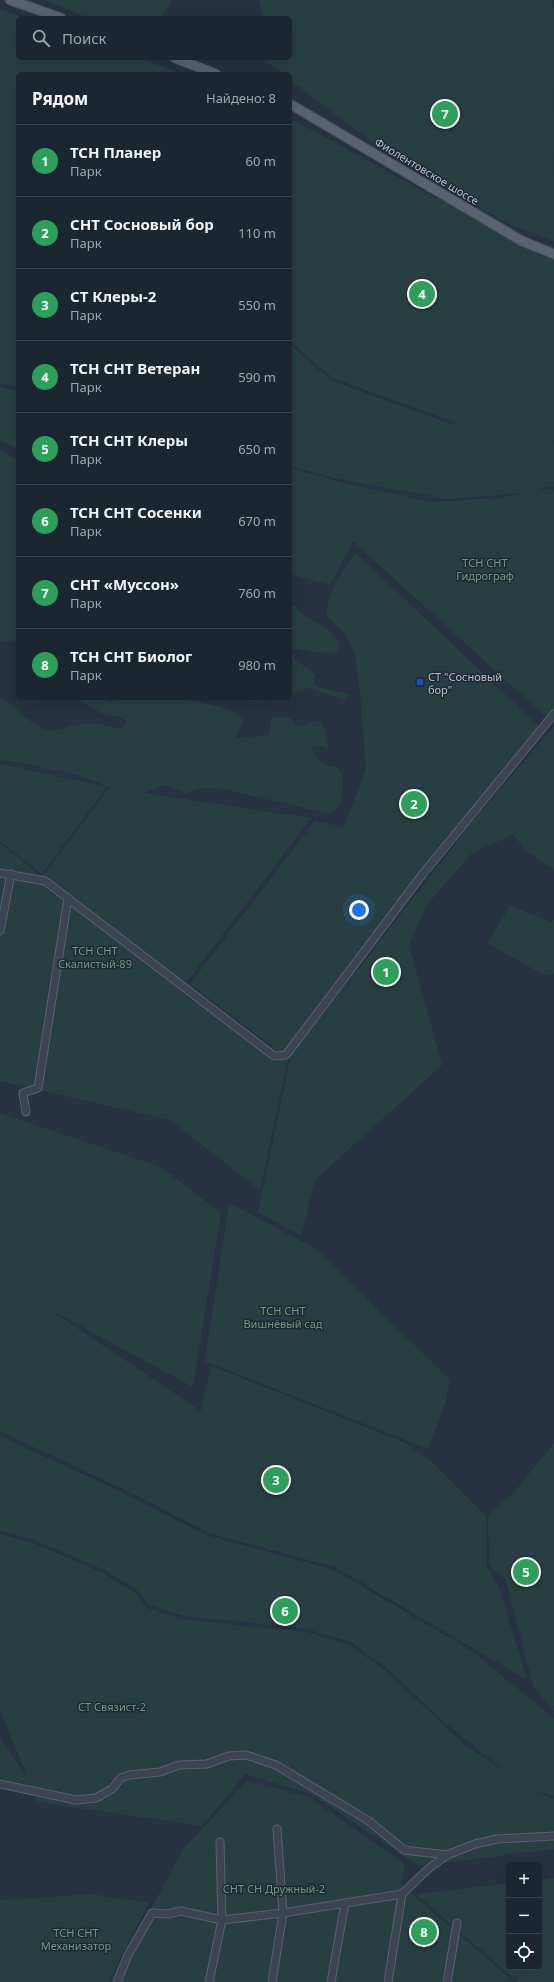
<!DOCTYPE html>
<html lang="ru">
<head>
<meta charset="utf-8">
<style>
	:root { --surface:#1c2631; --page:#252e39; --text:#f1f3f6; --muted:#a0a5ab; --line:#3a434d; --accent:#91bbf6 }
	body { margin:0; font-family:"Noto Sans",sans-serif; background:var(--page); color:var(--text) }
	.controls { position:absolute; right:12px; bottom:12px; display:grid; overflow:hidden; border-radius:6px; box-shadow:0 4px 16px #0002 }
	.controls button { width:36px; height:36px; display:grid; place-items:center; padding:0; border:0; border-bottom:1px solid var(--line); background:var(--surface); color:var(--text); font:20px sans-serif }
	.you { position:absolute; left:359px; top:910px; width:14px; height:14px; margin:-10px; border:3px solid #fff; border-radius:50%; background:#1a73e8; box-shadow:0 0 0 6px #1a73e833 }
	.badge { display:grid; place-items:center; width:26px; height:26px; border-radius:50%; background:var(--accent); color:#fff; font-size:13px; font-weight:700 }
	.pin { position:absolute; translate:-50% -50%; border:2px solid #fff; box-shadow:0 1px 4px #0006 }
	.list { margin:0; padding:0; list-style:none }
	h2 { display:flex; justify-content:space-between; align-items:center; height:52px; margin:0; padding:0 16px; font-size:17px }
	h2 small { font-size:13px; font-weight:400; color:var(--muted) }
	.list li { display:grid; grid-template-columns:26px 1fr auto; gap:12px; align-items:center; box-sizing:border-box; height:72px; padding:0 16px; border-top:1px solid var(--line) }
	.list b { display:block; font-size:15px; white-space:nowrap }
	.list p { margin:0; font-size:13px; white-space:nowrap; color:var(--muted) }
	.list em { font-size:13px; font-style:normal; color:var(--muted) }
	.icon { flex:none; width:22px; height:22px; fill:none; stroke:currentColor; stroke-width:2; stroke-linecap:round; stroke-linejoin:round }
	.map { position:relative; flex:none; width:554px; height:1982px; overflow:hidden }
	.search { position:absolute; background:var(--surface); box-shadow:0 4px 16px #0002; left:16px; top:16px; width:276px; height:44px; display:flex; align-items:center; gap:10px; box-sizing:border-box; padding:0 14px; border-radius:6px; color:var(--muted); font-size:15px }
	.panel { position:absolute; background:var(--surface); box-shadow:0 4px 16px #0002; left:16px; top:72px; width:276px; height:628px; border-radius:6px }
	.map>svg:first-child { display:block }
</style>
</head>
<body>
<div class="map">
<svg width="554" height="1982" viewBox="0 0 554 1982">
	<rect width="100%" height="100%" fill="#263241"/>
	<g fill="#283f42">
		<path d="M45,0H172V1L161,18H88Z"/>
		<path d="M259,0H553L554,241L506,223L381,149L290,80V74H283L267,62V58H290V18H263Z"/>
		<path d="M0,9L24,18H18V58H138L185,74H18V387L0,383Z"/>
		<path d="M290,118L434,197L554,248V441L547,440L554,442V487L549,486L538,490L547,489L554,491V709L546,717L353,541L330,585L290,574V468L352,485L432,502L500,498L525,493L447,499L333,478L290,466V345L332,381L451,424L457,423L333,378L290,341Z"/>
		<path d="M0,387L18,391V451L12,446L0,440Z"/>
		<path d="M0,450L18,461V640L0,642Z"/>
		<path d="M356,553L540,727L426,864L282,1054L190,984L315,821L344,827L366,768L360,694L355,654L345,634L326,615C331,587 339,575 356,553Z"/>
		<path d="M290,604C296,606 298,610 302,613C317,625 331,626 340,645L336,653C321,654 306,649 291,649L294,658L315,675L313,684C324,690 337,691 349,694L344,700L309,688L290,693Z"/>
		<path d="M0,698C17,704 24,720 40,727C55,735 70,725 85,723C97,722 110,728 122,728L128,722L120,717L101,713L77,698H100L111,702L118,698H171L196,701L231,710L239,714L243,722L235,738L270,735V726L272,717L282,716L290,718L296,724L305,726L312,721L321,722L326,730L329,749L320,746L311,748C315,760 325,766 337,767L343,774C342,791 346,805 329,814L223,789L203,788L185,793L165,785L144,793L311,818L186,983L288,1060L260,1190L170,1120L0,1081V843L42,877L109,788H111L84,777L19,762L0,760Z"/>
		<path d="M237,698H275L253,701Z"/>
		<path d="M554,726V870L524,849L513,834L471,854L426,906L409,945L442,1065L315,1180L301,1236L258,1212L291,1055L474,820Z"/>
		<path d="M0,764L107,787L42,874L0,841Z"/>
		<path d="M510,906L552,922L554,919V974L544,975L487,943Z"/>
		<path d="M0,1113L161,1167L221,1213L193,1387L47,1308L201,1411L211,1366L404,1442L431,1461L486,1516V1566L500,1589L527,1680L335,1567L209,1533L142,1498L0,1431Z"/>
		<path d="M229,1203L316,1249L450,1380L446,1401L428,1449L205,1361Z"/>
		<path d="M0,1436L117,1490L206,1535L334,1570L470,1650L554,1718V1796L535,1791L554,1799V1849L419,1866L311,1794L245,1774L202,1826L38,1802L31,1785L0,1778V1737L29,1780L0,1710V1534L33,1543L103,1573L135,1593L147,1608L181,1619L307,1632L351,1646L387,1672L466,1746L508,1773L445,1723L389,1670L351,1642L307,1629L185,1616L149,1605L137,1590L107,1571L32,1539L0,1531Z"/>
		<path d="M554,1443V1712L533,1686L506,1580L489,1565L488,1515L515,1491Z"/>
		<path d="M247,1781L309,1797L405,1864L401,1885L514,1982H112L183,1849Z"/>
		<path d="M554,1878V1982H518L416,1894L509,1883V1967H539V1879Z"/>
		<path d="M91,1894L149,1903L108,1982H0V1900Z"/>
	</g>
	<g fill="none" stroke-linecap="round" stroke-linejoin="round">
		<defs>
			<g id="minor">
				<path d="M0,873L45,881L274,1056L286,1055L422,875L554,714"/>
				<path d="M0,931L11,874"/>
				<path d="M26,1112L23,1093L38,1088L68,898"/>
				<path d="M0,1784L76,1800L96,1798L112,1789L121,1778L129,1775L160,1772L179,1765L207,1764L229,1756L246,1755L276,1765L369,1821L404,1850L447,1855"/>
				<path d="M117,1982L128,1955L152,1913L168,1914L181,1911L222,1920L283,1913L402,1894"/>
				<path d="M209,1982L222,1920L220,1842"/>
				<path d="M272,1982L283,1913L277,1829"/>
				<path d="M331,1982L345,1903"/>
				<path d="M388,1982L402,1894L428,1869L447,1855L475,1844L497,1839L554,1836"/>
				<path d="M447,1982L457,1923"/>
			</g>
			<g id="major">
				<path d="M10,0L61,18"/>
				<path d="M175,58L216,74"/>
				<path d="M290,104L522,241L554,254"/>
			</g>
		</defs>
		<use href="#minor" stroke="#58626e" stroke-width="9"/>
		<use href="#major" stroke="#444d5a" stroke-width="11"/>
		<use href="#minor" stroke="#3b4450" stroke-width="7"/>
		<use href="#major" stroke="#596370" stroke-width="9"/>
	</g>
	<rect fill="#1a4fb4" stroke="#1f2936" stroke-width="1.5" x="416" y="678" width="8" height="8" rx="2"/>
	<g text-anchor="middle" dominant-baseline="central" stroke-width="3" stroke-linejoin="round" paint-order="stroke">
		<g font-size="11" fill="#b7bfcb" stroke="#1f2936">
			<text transform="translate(427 171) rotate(31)">Фиолентовское шоссе</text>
		</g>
		<g font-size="11" fill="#6f9b78" stroke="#1f2936">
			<text x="485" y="562">ТСН СНТ<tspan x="485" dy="13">Гидрограф</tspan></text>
			<text x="95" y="950">ТСН СНТ<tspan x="95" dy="13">Скалистый-89</tspan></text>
			<text x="283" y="1310">ТСН СНТ<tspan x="283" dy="13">Вишнёвый сад</tspan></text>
			<text x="112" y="1706">СТ Связист-2</text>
			<text x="274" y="1888">СНТ СН Дружный-2</text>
			<text x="76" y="1932">ТСН СНТ<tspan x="76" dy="13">Механизатор</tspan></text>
		</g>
		<g font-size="11" fill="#b7bfcb" stroke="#1f2936" text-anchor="start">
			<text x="428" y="676">СТ "Сосновый<tspan x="428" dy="13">бор"</tspan></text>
		</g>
	</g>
</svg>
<div class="controls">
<button>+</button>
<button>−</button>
<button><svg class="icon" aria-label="locate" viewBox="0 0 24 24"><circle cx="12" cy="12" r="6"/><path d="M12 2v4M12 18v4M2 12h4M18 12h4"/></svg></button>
</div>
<div class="you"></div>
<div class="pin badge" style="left:386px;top:972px;background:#2e9e5b">1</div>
<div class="pin badge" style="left:414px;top:804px;background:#2e9e5b">2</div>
<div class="pin badge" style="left:276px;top:1480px;background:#2e9e5b">3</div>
<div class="pin badge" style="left:422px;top:294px;background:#2e9e5b">4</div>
<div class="pin badge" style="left:526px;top:1572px;background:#2e9e5b">5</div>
<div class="pin badge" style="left:285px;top:1611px;background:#2e9e5b">6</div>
<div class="pin badge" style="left:445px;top:114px;background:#2e9e5b">7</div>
<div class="pin badge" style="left:424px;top:1932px;background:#2e9e5b">8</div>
<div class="search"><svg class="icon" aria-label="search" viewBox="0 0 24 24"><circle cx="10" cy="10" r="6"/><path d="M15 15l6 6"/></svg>Поиск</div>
<section class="panel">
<h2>Рядом<small>Найдено: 8</small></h2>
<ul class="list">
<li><span class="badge" style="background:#2e9e5b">1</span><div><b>ТСН Планер</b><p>Парк</p></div><em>60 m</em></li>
<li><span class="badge" style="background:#2e9e5b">2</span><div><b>СНТ Сосновый бор</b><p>Парк</p></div><em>110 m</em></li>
<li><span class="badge" style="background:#2e9e5b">3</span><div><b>СТ Клеры-2</b><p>Парк</p></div><em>550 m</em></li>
<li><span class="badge" style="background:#2e9e5b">4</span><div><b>ТСН СНТ Ветеран</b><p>Парк</p></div><em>590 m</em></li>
<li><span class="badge" style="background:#2e9e5b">5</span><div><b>ТСН СНТ Клеры</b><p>Парк</p></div><em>650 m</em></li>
<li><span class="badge" style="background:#2e9e5b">6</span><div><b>ТСН СНТ Сосенки</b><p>Парк</p></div><em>670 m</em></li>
<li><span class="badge" style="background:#2e9e5b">7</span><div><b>СНТ «Муссон»</b><p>Парк</p></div><em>760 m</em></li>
<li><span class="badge" style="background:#2e9e5b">8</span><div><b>ТСН СНТ Биолог</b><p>Парк</p></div><em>980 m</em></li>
</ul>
</section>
</div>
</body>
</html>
